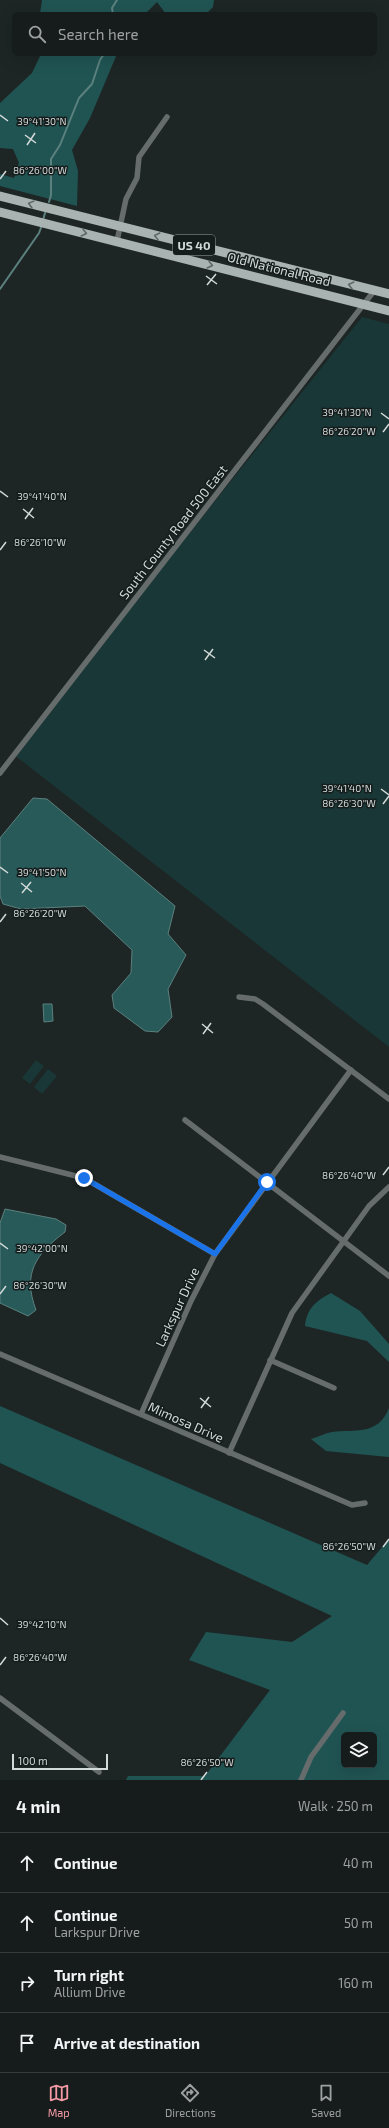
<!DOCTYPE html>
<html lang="en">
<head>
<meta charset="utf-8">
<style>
	:root { --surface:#161c1c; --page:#232929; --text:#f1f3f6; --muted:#9ea1a3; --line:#353a3b; --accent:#f49aa5 }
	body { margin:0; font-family:"Exo 2",sans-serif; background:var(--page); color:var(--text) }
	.controls { position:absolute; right:12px; bottom:12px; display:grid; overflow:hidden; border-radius:6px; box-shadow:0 4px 16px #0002 }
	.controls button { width:36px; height:36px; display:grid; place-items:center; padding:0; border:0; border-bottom:1px solid var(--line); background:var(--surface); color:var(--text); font:20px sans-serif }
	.scale { position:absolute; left:12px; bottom:10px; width:96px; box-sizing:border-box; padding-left:4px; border:2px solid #d3d9d8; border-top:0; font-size:11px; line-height:14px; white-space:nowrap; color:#d3d9d8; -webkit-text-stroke:3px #141c1c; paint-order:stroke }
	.stop { position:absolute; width:12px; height:12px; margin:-9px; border:3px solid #1a73e8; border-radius:50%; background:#fff }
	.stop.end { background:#1a73e8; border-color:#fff; box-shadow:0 1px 4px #0008 }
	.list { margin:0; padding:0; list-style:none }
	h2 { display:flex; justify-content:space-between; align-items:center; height:52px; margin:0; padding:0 16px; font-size:17px }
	h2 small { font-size:13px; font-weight:400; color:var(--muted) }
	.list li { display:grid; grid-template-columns:26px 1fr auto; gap:12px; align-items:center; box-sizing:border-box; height:60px; padding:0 16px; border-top:1px solid var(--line) }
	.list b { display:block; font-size:15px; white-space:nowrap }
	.list p { margin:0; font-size:13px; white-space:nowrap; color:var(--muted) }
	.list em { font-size:13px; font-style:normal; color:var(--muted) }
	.icon { flex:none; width:22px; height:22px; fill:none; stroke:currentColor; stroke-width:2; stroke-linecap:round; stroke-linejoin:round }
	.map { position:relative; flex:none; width:389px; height:1780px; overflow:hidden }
	.search { position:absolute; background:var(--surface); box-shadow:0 4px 16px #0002; left:12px; right:12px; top:12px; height:44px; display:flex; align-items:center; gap:10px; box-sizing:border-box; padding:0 14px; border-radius:6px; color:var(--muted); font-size:15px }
	.sheet { height:292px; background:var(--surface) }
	nav { display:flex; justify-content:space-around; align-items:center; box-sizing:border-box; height:56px; border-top:1px solid var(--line); background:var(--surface); font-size:11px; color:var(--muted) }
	nav a { display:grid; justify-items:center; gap:2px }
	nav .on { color:var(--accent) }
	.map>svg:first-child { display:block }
</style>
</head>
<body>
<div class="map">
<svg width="389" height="1780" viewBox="0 0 389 1780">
	<rect width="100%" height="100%" fill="#1d2625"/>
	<g fill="#193736">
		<path d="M362,317L389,324V1047L13,754Z"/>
		<path d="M36,1060L44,1066L30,1084L22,1078Z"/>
		<path d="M48,1069L57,1076L42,1094L34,1087Z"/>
	</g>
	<g fill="#205453" fill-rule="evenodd">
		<path d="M42,0H214L213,7L206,14H166L157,2L145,14H40Z"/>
		<path d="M41,54H117L90,118L72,150L78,171L77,206L0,186V174L14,178L19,163L13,149L0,148V103L32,73Z"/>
		<path d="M331,1293L360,1311L389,1344V1362L367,1341L305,1326C307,1308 316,1301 331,1293Z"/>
		<path d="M0,1406L367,1565L389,1539V1780H126L128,1776H205L270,1690L189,1660L206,1632L292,1642L332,1616L0,1463ZM344,1735H374V1765H344Z"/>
		<path d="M389,1408V1457L326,1451L311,1439C318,1437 325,1433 332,1432C355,1429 378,1436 389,1408Z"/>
	</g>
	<g fill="#275a58" stroke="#5b807e">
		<path d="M33,798L47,799L175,906L168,934L186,955L168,989L172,1017L158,1032L145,1031L114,1008L112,995L131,973L132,950L85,906L21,909L3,904L0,896V838Z"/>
		<path d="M43,1004H52L53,1021L44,1022Z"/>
		<path d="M5,1209L56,1219L66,1225L65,1232C36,1254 22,1273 36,1310L28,1316L0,1303V1223Z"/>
	</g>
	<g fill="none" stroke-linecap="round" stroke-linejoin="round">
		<g stroke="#5b807e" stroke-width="2">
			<path d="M113,14L112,8L117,0"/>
			<path d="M49,202L51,195V159L60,145L79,98L92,84L100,60L104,54"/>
			<path d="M43,220L45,213"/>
			<path d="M0,289L39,233L42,225"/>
		</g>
		<g stroke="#666b6b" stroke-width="5.5">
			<path d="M117,241L126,199L137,178L139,157L167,117"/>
			<path d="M0,773L374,291"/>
			<path d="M239,997L255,999L263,1004L389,1099"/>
			<path d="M185,1120L389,1276"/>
			<path d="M0,1157L84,1178L215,1254"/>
			<path d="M0,1354L352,1505L365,1503"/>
			<path d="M270,1360L334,1388"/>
			<path d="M141,1414L191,1301L215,1254L351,1070"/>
			<path d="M229,1453L292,1313L369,1206L389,1187"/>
			<path d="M0,1698L99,1772"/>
			<path d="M301,1780L311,1757L343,1713"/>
		</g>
		<g stroke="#a9b3b2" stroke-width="9">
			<path d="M0,196L389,294"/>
			<path d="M0,212L389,311"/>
		</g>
	</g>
	<defs><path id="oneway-chevron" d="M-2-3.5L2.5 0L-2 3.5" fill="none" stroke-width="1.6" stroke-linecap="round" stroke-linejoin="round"/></defs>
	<g stroke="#5e6867">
		<use href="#oneway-chevron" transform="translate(31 204) rotate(-165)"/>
		<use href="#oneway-chevron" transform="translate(84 233) rotate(14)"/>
		<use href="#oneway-chevron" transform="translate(157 236) rotate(-166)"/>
		<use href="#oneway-chevron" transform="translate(210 265) rotate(14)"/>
		<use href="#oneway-chevron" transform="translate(351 285) rotate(-166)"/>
	</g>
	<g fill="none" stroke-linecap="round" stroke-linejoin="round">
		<path stroke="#1a73e8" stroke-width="5" d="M84,1178L215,1254L267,1182"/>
	</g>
	<path fill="none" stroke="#d3d9d8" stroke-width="1.5" d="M0,115L8,121M25,135L36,143M27,145L35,133M0,179L6,171M206,276L217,284M207,285L216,274M381,413L389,419M383,432L389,424M0,491L8,497M23,509L34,518M25,519L33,508M0,550L6,542M204,650L215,658M205,660L213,649M381,789L389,795M383,804L389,796M0,867L8,873M21,883L32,892M22,893L31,882M0,922L6,914M202,1024L213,1033M203,1034L211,1023M383,1175L389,1167M0,1243L8,1249M0,1294L6,1286M200,1398L211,1407M201,1408L209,1397M383,1547L389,1539M0,1618L8,1625M0,1665L6,1657M201,1780L207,1772"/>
	<g text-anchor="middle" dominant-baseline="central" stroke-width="3" stroke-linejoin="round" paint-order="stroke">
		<rect fill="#141c1c" stroke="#9aa0a0" stroke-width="1" x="173" y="235" width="42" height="20" rx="3"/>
		<g font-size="12" font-weight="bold" fill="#d3d9d8">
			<text x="194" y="245">US 40</text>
		</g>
		<g font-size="13" fill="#d3d9d8" stroke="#141c1c">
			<text transform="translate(279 269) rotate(14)">Old National Road</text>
			<text transform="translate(173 532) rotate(-52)">South County Road 500 East</text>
			<text transform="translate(177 1307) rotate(-65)">Larkspur Drive</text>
			<text transform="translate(186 1422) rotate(24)">Mimosa Drive</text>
		</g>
	</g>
	<g font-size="10" text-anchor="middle" fill="#d3d9d8" stroke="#141c1c" stroke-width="3" stroke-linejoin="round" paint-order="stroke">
		<text x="42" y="125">39°41'30"N</text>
		<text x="40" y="174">86°26'00"W</text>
		<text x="347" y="416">39°41'30"N</text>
		<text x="349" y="435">86°26'20"W</text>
		<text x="42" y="500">39°41'40"N</text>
		<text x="40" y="546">86°26'10"W</text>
		<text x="347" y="792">39°41'40"N</text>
		<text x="349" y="807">86°26'30"W</text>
		<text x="42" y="876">39°41'50"N</text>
		<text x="40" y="917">86°26'20"W</text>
		<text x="349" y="1179">86°26'40"W</text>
		<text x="42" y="1252">39°42'00"N</text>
		<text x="40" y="1289">86°26'30"W</text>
		<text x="349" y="1550">86°26'50"W</text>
		<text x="42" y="1628">39°42'10"N</text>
		<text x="40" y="1661">86°26'40"W</text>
		<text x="207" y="1766">86°26'50"W</text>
	</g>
</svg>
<div class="controls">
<button><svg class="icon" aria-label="layers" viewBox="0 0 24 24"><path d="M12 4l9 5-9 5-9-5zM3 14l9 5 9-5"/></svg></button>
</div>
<div class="scale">100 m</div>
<div class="stop" style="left:267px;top:1182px"></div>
<div class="stop end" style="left:84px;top:1178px"></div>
<div class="search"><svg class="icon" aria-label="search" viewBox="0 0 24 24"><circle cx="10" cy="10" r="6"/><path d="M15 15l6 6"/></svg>Search here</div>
</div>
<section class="sheet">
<h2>4 min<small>Walk · 250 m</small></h2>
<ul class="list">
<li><svg class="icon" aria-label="ahead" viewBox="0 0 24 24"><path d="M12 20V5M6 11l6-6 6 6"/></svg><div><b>Continue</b></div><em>40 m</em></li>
<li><svg class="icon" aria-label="ahead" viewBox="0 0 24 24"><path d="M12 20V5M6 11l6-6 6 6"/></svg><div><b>Continue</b><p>Larkspur Drive</p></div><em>50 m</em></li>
<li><svg class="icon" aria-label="right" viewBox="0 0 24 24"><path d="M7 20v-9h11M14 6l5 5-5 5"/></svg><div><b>Turn right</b><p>Allium Drive</p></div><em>160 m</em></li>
<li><svg class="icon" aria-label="arrive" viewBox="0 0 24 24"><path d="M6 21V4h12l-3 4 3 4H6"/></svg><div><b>Arrive at destination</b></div></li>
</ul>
</section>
<nav>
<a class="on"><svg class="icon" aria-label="map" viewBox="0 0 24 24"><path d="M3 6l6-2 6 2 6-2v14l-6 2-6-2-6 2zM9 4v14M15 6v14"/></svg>Map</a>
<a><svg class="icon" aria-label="directions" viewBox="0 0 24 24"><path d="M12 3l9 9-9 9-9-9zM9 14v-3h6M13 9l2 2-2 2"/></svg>Directions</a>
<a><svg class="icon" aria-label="saved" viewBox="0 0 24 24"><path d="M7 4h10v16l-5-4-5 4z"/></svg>Saved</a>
</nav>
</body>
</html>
